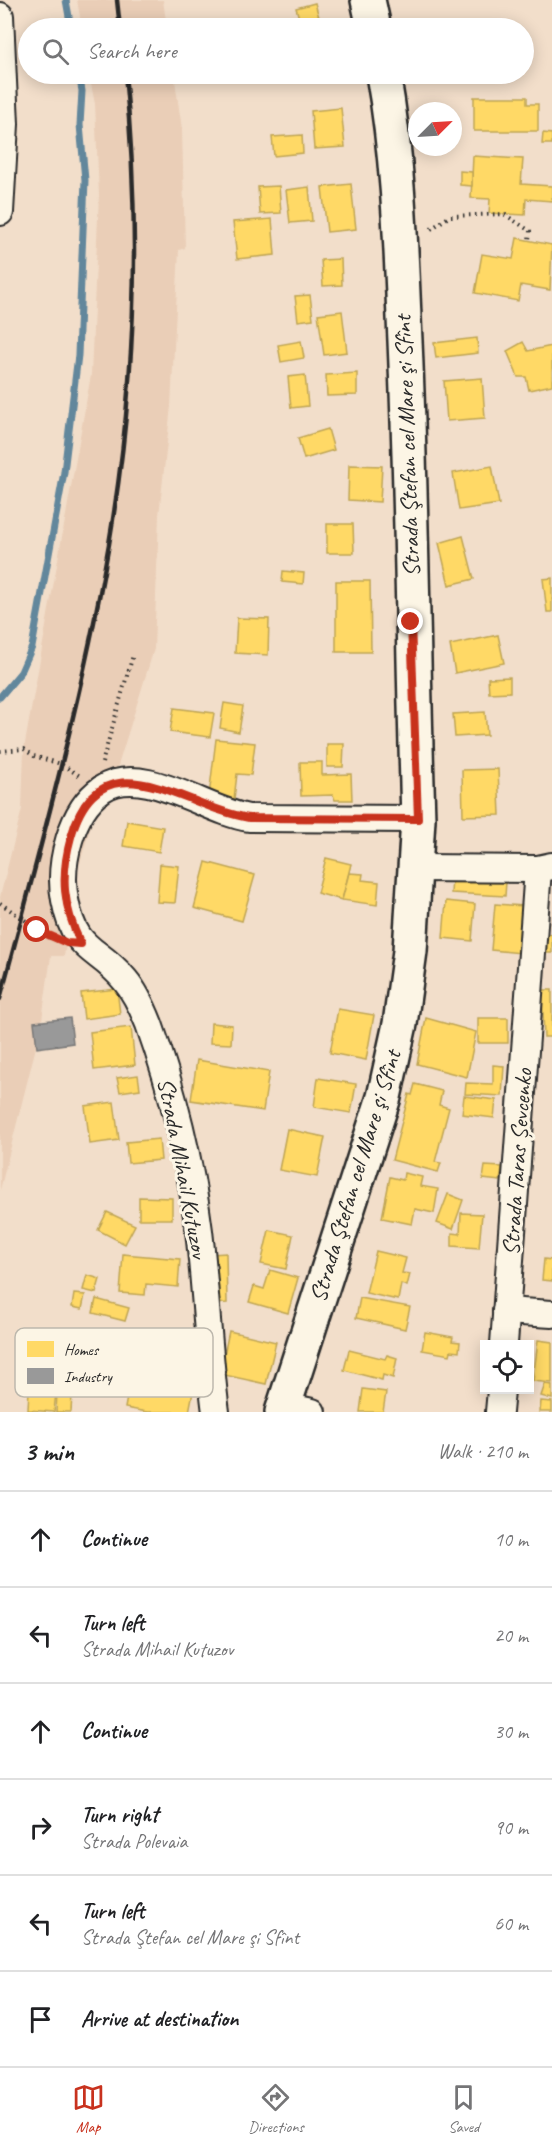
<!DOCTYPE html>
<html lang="en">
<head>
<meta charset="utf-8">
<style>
	:root { --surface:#fff; --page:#f6f6f6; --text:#202124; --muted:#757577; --line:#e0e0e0; --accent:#c8321e }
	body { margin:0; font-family:Caveat,sans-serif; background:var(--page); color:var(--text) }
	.controls { position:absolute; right:18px; bottom:18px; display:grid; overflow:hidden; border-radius:0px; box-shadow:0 3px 15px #0003 }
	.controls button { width:54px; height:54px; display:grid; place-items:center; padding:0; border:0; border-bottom:2px solid var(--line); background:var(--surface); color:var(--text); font:30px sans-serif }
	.compass { position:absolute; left:408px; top:102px; width:54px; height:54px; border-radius:50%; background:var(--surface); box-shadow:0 3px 15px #0003; rotate:66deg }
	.stop { position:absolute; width:18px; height:18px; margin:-14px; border:4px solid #c8321e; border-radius:50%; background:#fff }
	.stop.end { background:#c8321e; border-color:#fff; box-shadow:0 2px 6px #0008 }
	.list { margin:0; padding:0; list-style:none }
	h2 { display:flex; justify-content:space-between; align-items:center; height:78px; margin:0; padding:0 24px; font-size:26px }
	h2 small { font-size:20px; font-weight:400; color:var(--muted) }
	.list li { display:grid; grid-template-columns:39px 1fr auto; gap:18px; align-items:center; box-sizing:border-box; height:96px; padding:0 24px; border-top:2px solid var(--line) }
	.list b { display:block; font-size:22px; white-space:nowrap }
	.list p { margin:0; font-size:20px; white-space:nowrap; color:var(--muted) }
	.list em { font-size:20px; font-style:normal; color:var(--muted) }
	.icon { flex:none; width:33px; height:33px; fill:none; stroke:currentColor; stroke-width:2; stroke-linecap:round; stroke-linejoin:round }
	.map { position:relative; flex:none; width:552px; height:1412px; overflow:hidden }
	.search { position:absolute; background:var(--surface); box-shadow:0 3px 15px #0003; left:18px; right:18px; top:18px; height:66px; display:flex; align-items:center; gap:15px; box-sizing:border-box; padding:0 21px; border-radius:33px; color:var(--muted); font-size:22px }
	.sheet { height:654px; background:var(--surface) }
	nav { display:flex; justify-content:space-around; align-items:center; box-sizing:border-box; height:84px; border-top:2px solid var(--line); background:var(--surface); font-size:16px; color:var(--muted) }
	nav a { display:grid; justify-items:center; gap:3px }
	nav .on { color:var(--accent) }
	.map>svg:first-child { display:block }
</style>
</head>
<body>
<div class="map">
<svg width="552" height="1412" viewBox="0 0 552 1412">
	<rect width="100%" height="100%" fill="#f2deca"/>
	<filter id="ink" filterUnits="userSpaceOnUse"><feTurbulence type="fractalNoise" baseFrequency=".0167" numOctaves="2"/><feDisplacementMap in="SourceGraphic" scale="12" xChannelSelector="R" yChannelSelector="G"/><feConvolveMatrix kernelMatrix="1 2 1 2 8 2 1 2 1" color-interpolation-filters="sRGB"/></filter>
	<g filter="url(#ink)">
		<g fill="#eaceb7">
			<path d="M77,0H163L167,28H82Z"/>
			<path d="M89,74H174L182,129L185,248L179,250L171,406L159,515L154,649L108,798L96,808L75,880V899L64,956H51L41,1027L0,1190V897L22,809L24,749L91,375L99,195L95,104Z"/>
		</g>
		<g fill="#ffd966" stroke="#bfa554" stroke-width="1.5">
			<path d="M315,3L322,28H302L296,8Z"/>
			<path d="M474,97H527V104H538V131H474Z"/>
			<path d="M341,108L345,147L314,149L311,111Z"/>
			<path d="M543,133L552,134V144H542Z"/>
			<path d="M302,135L303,153L274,156L272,137Z"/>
			<path d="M473,156L523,159L521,184L552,186V201L526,199L525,215L489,213L490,199L471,198Z"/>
			<path d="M460,171L472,172V186L460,185Z"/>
			<path d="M351,184L356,229L327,232L322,187Z"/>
			<path d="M279,186L281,213L260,214L258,187Z"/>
			<path d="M309,187L312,221L290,223L286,190Z"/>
			<path d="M272,219L275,255L237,259L233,222Z"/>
			<path d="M517,238L552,245L550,290L521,285L518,301L475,293L482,254L513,259Z"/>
			<path d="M341,259L342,285L323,286L321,260Z"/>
			<path d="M310,295L313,319L298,321L295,296Z"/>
			<path d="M342,311L347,352L324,355L318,314Z"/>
			<path d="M477,338L478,353L436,358L434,343Z"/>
			<path d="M301,341L304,358L281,362L278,345Z"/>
			<path d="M523,342L528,351L552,346V385L529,390L526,377H518L507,351Z"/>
			<path d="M357,373V395L327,396L326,375Z"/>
			<path d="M305,375L308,406L291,408L288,377Z"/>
			<path d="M482,378L485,418L447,421L444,381Z"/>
			<path d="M328,429L334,450L304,459L298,438Z"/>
			<path d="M349,465L382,466L380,502L348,500Z"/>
			<path d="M492,466L499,504L459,510L453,473Z"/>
			<path d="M327,524H353L354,553H327Z"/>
			<path d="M463,536L474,579L449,585L439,543Z"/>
			<path d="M283,571L304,573L303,584L282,582Z"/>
			<path d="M552,578V612H547L543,579Z"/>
			<path d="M336,581H370L371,652H336Z"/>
			<path d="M237,618L269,619L268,655L235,653Z"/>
			<path d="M498,635L504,663L455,673L450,645Z"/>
			<path d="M510,677V692L489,693L488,678Z"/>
			<path d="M224,703L243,706L239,732L220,728Z"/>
			<path d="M174,708L214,713L210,737L170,732Z"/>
			<path d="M485,712L487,735L455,737L453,714Z"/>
			<path d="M216,739L255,743L251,775L237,774L234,799L209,796Z"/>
			<path d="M327,744H344L343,767H327Z"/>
			<path d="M300,762H322V775L351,774L352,800H335L333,795L301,796Z"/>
			<path d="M498,769L500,815L463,816L462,770Z"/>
			<path d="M127,821L163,827L159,852L123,846Z"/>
			<path d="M326,858L351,864L342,900L317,893Z"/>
			<path d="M206,862L255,875L242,921L194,908Z"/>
			<path d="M160,864L179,866L175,903L157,902Z"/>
			<path d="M349,873L363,874L362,880L379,882L377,905L342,900Z"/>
			<path d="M452,879L506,882L505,896L451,893Z"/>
			<path d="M446,901L475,904L472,941L443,938Z"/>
			<path d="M495,904L525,906L521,953L491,950Z"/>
			<path d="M552,934V953H547L545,935Z"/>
			<path d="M117,989L120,1014L84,1019L81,993Z"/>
			<path d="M542,990H552V1037H544Z"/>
			<path d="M338,1009L374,1015L366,1060L330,1053Z"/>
			<path d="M426,1018L476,1032L467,1077L417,1064Z"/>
			<rect x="478" y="1018" width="30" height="25"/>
			<path d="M211,1023L232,1025L231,1044L210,1043Z"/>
			<path d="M131,1027L135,1065L94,1070L90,1032Z"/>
			<path d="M197,1060L269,1072L263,1111L191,1100Z"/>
			<path d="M493,1065L504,1066L502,1096L465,1094L466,1083L493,1084Z"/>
			<path d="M138,1075L140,1089L120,1092L117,1078Z"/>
			<path d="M318,1078L356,1084L351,1113L314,1107Z"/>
			<path d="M415,1084L442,1091L439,1105L449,1108L435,1162L441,1163L438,1172L392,1160L409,1094L412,1095Z"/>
			<path d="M464,1096L496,1100L494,1118L462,1114Z"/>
			<path d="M114,1102L119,1140L90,1144L85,1106Z"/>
			<path d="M287,1129L325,1137L317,1177L279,1170Z"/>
			<path d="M159,1139L161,1160L128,1163L126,1142Z"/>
			<path d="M485,1166L502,1167L500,1181L483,1179Z"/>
			<path d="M404,1173L422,1177L420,1186L438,1189L434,1213L415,1209L412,1224L382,1218L390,1177L403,1180Z"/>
			<path d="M448,1194L463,1200L453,1229L437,1223Z"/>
			<path d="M139,1197L172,1198V1219H139Z"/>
			<path d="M107,1212L135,1225L125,1244L98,1230Z"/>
			<path d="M461,1213L482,1214L479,1248L452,1246V1233L460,1234Z"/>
			<path d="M269,1230L293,1235L286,1269L261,1264Z"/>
			<path d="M376,1251L406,1258L402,1273L410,1274L407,1286L401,1284L398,1300L366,1293Z"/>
			<path d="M226,1253L227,1303L213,1304L211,1254Z"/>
			<path d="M123,1254L180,1259L178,1287L146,1284L145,1295L120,1293Z"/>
			<path d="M544,1259L552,1260V1281L542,1280Z"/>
			<path d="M270,1270L298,1278L288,1313L249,1302L254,1286L264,1289Z"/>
			<path d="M87,1275L100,1279L96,1293L83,1290Z"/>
			<path d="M74,1294L85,1295L82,1309L72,1307Z"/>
			<path d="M360,1298L410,1307L405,1329L356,1318Z"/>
			<path d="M96,1299L129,1308L125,1321L93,1313Z"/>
			<path d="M229,1331L276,1342L266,1384L220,1374Z"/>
			<path d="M425,1332L453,1337L452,1341L460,1342L459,1352L451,1351L450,1355L422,1350Z"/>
			<path d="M538,1340L552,1342V1383L533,1381Z"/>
			<path d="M349,1350L385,1359L387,1355L397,1358L393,1378L383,1375L382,1380L344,1370Z"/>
			<path d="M132,1370L191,1380L189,1391L193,1392L189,1412H147L125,1408Z"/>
			<path d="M545,1384L552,1385V1399L541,1396Z"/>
			<path d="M29,1389L56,1391L54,1412L28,1410Z"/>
			<path d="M363,1389L386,1392L383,1412H360Z"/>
			<path d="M57,1393L72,1394L71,1412H56Z"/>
			<path d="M541,1401L552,1402V1412H540Z"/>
		</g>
		<path fill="#999" stroke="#787878" stroke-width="1.5" d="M70,1018L73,1043L37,1048L34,1022Z"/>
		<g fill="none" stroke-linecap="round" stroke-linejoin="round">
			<g stroke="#62879c" stroke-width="7">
				<path d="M66,0L71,28"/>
				<path d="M0,697L21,672L32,647L64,472L78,355L85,180L80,125L82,91L79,74"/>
			</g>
			<defs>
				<g id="minor">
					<path d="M0,16L5,124L0,212"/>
					<path d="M416,868L538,869L552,866"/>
					<path d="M506,1311L552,1314"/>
					<path d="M504,1344L538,869"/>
					<path d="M284,1406L312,1412"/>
					<path d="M216,1412C208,1352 206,1291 199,1231C190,1160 173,1091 149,1024C143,1009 136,993 125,980C97,946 75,954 65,900C58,865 71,810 102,789C143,762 207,812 249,818L418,819"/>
					<path d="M499,1412L501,1390"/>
				</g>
				<g id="primary">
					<path d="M368,0L374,28"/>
					<path d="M282,1412L384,1097L400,1024L410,951L418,819C413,659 412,500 405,341C401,251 399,162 383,74"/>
				</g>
			</defs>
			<use href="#minor" stroke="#2b2b2b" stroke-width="30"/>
			<use href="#primary" stroke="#2b2b2b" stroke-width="38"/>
			<g stroke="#2b2b2b" stroke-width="4" stroke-dasharray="1.5 4.5" stroke-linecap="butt">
				<path d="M431,229L450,216L504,214L530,231L529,240"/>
				<path d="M0,751L24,749L34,756L61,764L80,776"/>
				<path d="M102,763L133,655"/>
				<path d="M0,903L51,938"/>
			</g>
			<use href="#minor" stroke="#fcf5e5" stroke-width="26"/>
			<use href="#primary" stroke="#fcf5e5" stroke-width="33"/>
			<g stroke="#2b2b2b" stroke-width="4.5">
				<path d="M117,0L120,28"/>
				<path d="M0,999C40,849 82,698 109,544C135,390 141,229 125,74"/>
			</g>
		</g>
	</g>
	<g fill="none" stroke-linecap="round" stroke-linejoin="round" filter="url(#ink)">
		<path stroke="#c8321e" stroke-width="8" d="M37,930L67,943L81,944C63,907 60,876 71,837C100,732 187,809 249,818L418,819L411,622"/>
	</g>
	<g text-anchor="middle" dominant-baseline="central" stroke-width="6" stroke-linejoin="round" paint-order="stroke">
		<g font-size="24" fill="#2b2b2b" stroke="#fcf5e5">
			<text transform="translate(407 446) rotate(-92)">Strada Ştefan cel Mare şi Sfînt</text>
			<text transform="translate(517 1162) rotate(-86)">Strada Taras Șevcenko</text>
			<text transform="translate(183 1168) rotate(79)">Strada Mihail Kutuzov</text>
			<text transform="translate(355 1176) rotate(-73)">Strada Ştefan cel Mare şi Sfînt</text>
		</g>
	</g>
	<rect x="15" y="1328" width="198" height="69" rx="9" fill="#fcf5e5" stroke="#bdb8ad" stroke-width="1.5"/>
	<rect x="27" y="1341" width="27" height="16" fill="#ffd966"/>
	<rect x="27" y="1368" width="27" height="16" fill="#999"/>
	<g font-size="16" fill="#2b2b2b">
		<text x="64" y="1355">Homes</text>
		<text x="64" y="1382">Industry</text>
	</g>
</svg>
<div class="controls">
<button><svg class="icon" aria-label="locate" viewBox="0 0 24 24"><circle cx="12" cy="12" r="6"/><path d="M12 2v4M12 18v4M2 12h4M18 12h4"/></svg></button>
</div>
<svg class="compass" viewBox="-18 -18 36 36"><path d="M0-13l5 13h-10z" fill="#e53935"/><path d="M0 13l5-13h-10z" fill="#757577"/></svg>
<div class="stop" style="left:37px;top:930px"></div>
<div class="stop end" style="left:411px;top:622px"></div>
<div class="search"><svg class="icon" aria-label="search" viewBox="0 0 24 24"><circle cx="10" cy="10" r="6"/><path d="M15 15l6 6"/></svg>Search here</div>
</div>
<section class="sheet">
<h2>3 min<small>Walk · 210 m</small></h2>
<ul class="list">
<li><svg class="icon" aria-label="ahead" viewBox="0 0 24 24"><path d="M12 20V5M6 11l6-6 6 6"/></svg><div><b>Continue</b></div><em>10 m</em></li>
<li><svg class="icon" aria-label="left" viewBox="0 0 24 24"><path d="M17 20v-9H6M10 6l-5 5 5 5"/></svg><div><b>Turn left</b><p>Strada Mihail Kutuzov</p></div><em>20 m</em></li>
<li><svg class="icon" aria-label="ahead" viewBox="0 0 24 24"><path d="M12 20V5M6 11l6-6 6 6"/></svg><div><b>Continue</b></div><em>30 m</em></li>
<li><svg class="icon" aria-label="right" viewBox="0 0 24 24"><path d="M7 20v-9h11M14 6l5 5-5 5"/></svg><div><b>Turn right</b><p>Strada Polevaia</p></div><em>90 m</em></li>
<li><svg class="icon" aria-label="left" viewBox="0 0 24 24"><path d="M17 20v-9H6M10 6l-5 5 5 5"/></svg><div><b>Turn left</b><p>Strada Ştefan cel Mare şi Sfînt</p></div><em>60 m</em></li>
<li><svg class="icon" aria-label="arrive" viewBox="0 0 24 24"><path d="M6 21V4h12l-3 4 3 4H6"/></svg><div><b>Arrive at destination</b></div></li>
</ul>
</section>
<nav>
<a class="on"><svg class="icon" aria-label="map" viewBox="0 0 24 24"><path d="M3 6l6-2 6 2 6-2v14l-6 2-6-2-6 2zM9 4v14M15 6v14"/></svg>Map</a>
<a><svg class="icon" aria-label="directions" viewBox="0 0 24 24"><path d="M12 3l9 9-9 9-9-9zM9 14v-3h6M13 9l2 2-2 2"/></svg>Directions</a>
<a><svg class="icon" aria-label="saved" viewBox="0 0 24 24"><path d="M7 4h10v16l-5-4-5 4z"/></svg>Saved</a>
</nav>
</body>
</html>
